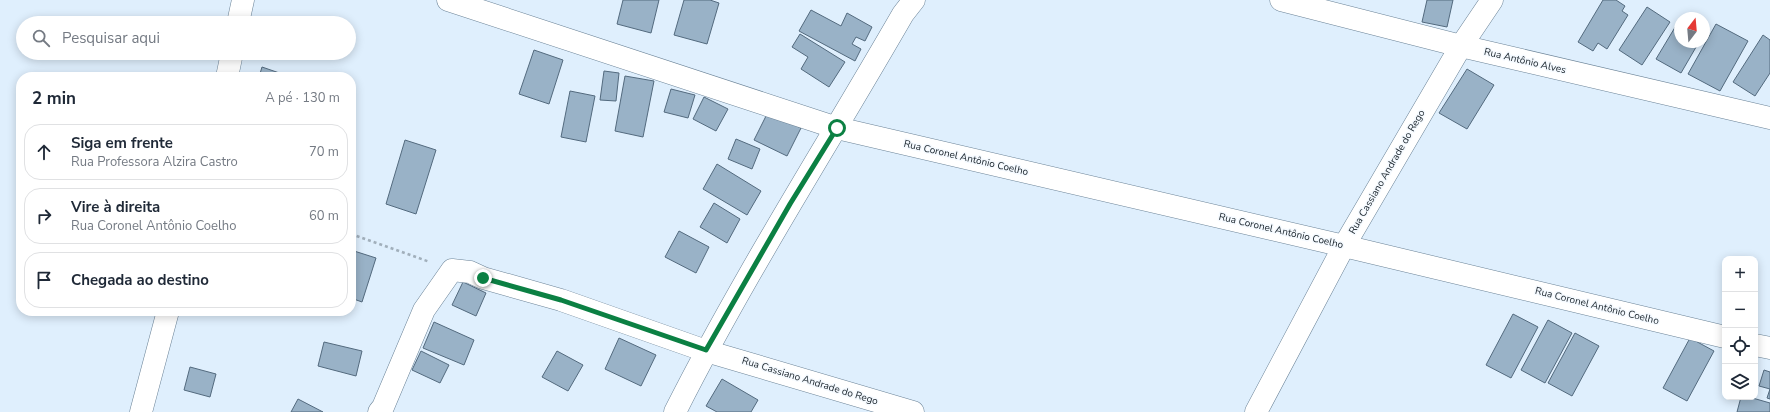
<!DOCTYPE html>
<html lang="pt">
<head>
<meta charset="utf-8">
<style>
	:root { --surface:#fff; --page:#f6f6f7; --text:#1f2937; --muted:#747a83; --line:#e0e1e3 }
	body { margin:0; font-family:"Nunito Sans",sans-serif; background:var(--page); color:var(--text) }
	.controls { position:absolute; right:12px; bottom:12px; display:grid; overflow:hidden; border-radius:8px; box-shadow:0 2px 10px #0003 }
	.controls button { width:36px; height:36px; display:grid; place-items:center; padding:0; border:0; border-bottom:1px solid var(--line); background:var(--surface); color:var(--text); font:20px sans-serif }
	.compass { position:absolute; left:1674px; top:12px; width:36px; height:36px; border-radius:50%; background:var(--surface); box-shadow:0 2px 10px #0003; rotate:16deg }
	.stop { position:absolute; width:12px; height:12px; margin:-9px; border:3px solid #0b8043; border-radius:50%; background:#fff }
	.stop.end { background:#0b8043; border-color:#fff; box-shadow:0 1px 4px #0008 }
	.list { margin:0; padding:0; list-style:none }
	h2 { display:flex; justify-content:space-between; align-items:center; height:52px; margin:0; padding:0 16px; font-size:17px }
	h2 small { font-size:13px; font-weight:400; color:var(--muted) }
	.list li { display:grid; grid-template-columns:26px 1fr auto; gap:12px; align-items:center; box-sizing:border-box; height:56px; margin:0 8px 8px; padding:0 8px; border:1px solid var(--line); border-radius:16px }
	.list b { display:block; font-size:15px; white-space:nowrap }
	.list p { margin:0; font-size:13px; white-space:nowrap; color:var(--muted) }
	.list em { font-size:13px; font-style:normal; color:var(--muted) }
	.icon { flex:none; width:22px; height:22px; fill:none; stroke:currentColor; stroke-width:2; stroke-linecap:round; stroke-linejoin:round }
	.map { position:relative; flex:none; width:1770px; height:412px; overflow:hidden }
	.search { position:absolute; background:var(--surface); box-shadow:0 2px 10px #0003; left:16px; top:16px; width:340px; height:44px; display:flex; align-items:center; gap:10px; box-sizing:border-box; padding:0 14px; border-radius:22px; color:var(--muted); font-size:15px }
	.panel { position:absolute; background:var(--surface); box-shadow:0 2px 10px #0003; left:16px; top:72px; width:340px; height:244px; border-radius:16px }
	.map>svg:first-child { display:block }
</style>
</head>
<body>
<div class="map">
<svg width="1770" height="412" viewBox="0 0 1770 412">
	<rect width="100%" height="100%" fill="#dfeffd"/>
	<g fill="#99b2c7" stroke="#536a7e">
		<path d="M623,0H659L651,33L617,24Z"/>
		<path d="M684,0H710L719,3L707,44L674,35Z"/>
		<path d="M1427,0H1453L1447,27L1422,22Z"/>
		<path d="M1603,0H1616L1625,6L1622,11L1628,15L1607,49L1598,43L1593,51L1578,42Z"/>
		<path d="M1647,7L1670,22L1642,65L1619,50Z"/>
		<path d="M811,10L841,26L847,13L872,27L865,41L856,37L852,44L861,49L855,61L799,31Z"/>
		<path d="M1680,19V42H1699L1681,73L1656,59Z"/>
		<path d="M1716,24L1748,41L1720,91L1688,74Z"/>
		<path d="M800,34L845,62L829,87L801,69L808,57L792,47Z"/>
		<path d="M1763,35L1770,40V73L1755,96L1733,82Z"/>
		<path d="M534,50L563,60L549,104L519,94Z"/>
		<path d="M262,67L291,77H259Z"/>
		<path d="M1467,69L1494,85L1467,129L1439,113Z"/>
		<path d="M604,71L619,73L616,101L600,100Z"/>
		<path d="M625,76L654,81L643,137L615,131Z"/>
		<path d="M671,89L695,95L688,118L664,112Z"/>
		<path d="M570,91L595,96L586,142L561,137Z"/>
		<path d="M704,97L728,109L716,131L693,119Z"/>
		<path d="M768,112L801,128L787,156L754,140Z"/>
		<path d="M736,139L760,149L752,169L728,159Z"/>
		<path d="M405,140L436,150L416,214L386,204Z"/>
		<path d="M717,164L761,191L747,215L703,189Z"/>
		<path d="M714,203L740,219L727,243L700,227Z"/>
		<path d="M679,231L709,247L696,273L665,257Z"/>
		<path d="M351,250L376,258L362,302L351,298Z"/>
		<path d="M463,282L486,293L476,316L452,305Z"/>
		<path d="M1513,314L1538,327L1511,378L1486,365Z"/>
		<path d="M1548,320L1572,333L1545,383L1521,370Z"/>
		<path d="M434,322L474,340L464,365L423,348Z"/>
		<path d="M1575,333L1599,346L1572,396L1548,383Z"/>
		<path d="M619,338L656,355L641,386L605,369Z"/>
		<path d="M1690,338L1714,351L1687,401L1663,388Z"/>
		<path d="M324,342L362,351L356,376L318,366Z"/>
		<path d="M421,351L449,365L440,383L412,370Z"/>
		<path d="M557,351L583,365L568,391L542,377Z"/>
		<path d="M190,367L216,374L210,397L184,390Z"/>
		<path d="M1764,370L1770,372V399L1767,398L1770,389L1759,386Z"/>
		<path d="M722,379L758,400L751,412H717L706,406Z"/>
		<path d="M1741,397H1749L1770,403V412H1737Z"/>
		<path d="M298,399L323,412H291Z"/>
	</g>
	<g fill="none" stroke-linecap="round" stroke-linejoin="round">
		<defs>
			<g id="minor">
				<path d="M448,0L837,128L1344,246L1725,337"/>
				<path d="M1281,0L1461,46L1770,118"/>
				<path d="M238,23L243,0"/>
				<path d="M227,77L232,53"/>
				<path d="M1755,345L1770,348"/>
				<path d="M141,412L168,311"/>
				<path d="M379,412L383,407L424,310L452,270L470,272L483,278L561,300L706,351L913,412"/>
				<path d="M675,412C744,275 827,146 903,14L914,0"/>
				<path d="M1256,412L1344,246L1461,46L1492,0"/>
			</g>
		</defs>
		<use href="#minor" stroke="#6b8397" stroke-width="23"/>
		<path stroke="#a1afbb" stroke-width="2.5" stroke-dasharray="3 3" stroke-linecap="butt" d="M351,234L430,262"/>
		<use href="#minor" stroke="#fff" stroke-width="22"/>
	</g>
	<g fill="none" stroke-linecap="round" stroke-linejoin="round">
		<path stroke="#0b8043" stroke-width="5" d="M483,278L561,300L706,350L790,204L837,128"/>
	</g>
	<g text-anchor="middle" dominant-baseline="central" stroke-width="3" stroke-linejoin="round" paint-order="stroke">
		<g font-size="10" fill="#212b33" stroke="#f5faff">
			<text transform="translate(1525 61) rotate(13)">Rua Antônio Alves</text>
			<text transform="translate(966 158) rotate(13)">Rua Coronel Antônio Coelho</text>
			<text transform="translate(1387 172) rotate(-60)">Rua Cassiano Andrade do Rego</text>
			<text transform="translate(1281 231) rotate(13)">Rua Coronel Antônio Coelho</text>
			<text transform="translate(1597 306) rotate(14)">Rua Coronel Antônio Coelho</text>
			<text transform="translate(810 381) rotate(17)">Rua Cassiano Andrade do Rego</text>
		</g>
	</g>
</svg>
<div class="controls">
<button>+</button>
<button>−</button>
<button><svg class="icon" aria-label="locate" viewBox="0 0 24 24"><circle cx="12" cy="12" r="6"/><path d="M12 2v4M12 18v4M2 12h4M18 12h4"/></svg></button>
<button><svg class="icon" aria-label="layers" viewBox="0 0 24 24"><path d="M12 4l9 5-9 5-9-5zM3 14l9 5 9-5"/></svg></button>
</div>
<svg class="compass" viewBox="-18 -18 36 36"><path d="M0-13l5 13h-10z" fill="#e53935"/><path d="M0 13l5-13h-10z" fill="#747a83"/></svg>
<div class="stop" style="left:837px;top:128px"></div>
<div class="stop end" style="left:483px;top:278px"></div>
<div class="search"><svg class="icon" aria-label="search" viewBox="0 0 24 24"><circle cx="10" cy="10" r="6"/><path d="M15 15l6 6"/></svg>Pesquisar aqui</div>
<section class="panel">
<h2>2 min<small>A pé · 130 m</small></h2>
<ul class="list">
<li><svg class="icon" aria-label="ahead" viewBox="0 0 24 24"><path d="M12 20V5M6 11l6-6 6 6"/></svg><div><b>Siga em frente</b><p>Rua Professora Alzira Castro</p></div><em>70 m</em></li>
<li><svg class="icon" aria-label="right" viewBox="0 0 24 24"><path d="M7 20v-9h11M14 6l5 5-5 5"/></svg><div><b>Vire à direita</b><p>Rua Coronel Antônio Coelho</p></div><em>60 m</em></li>
<li><svg class="icon" aria-label="arrive" viewBox="0 0 24 24"><path d="M6 21V4h12l-3 4 3 4H6"/></svg><div><b>Chegada ao destino</b></div></li>
</ul>
</section>
</div>
</body>
</html>
